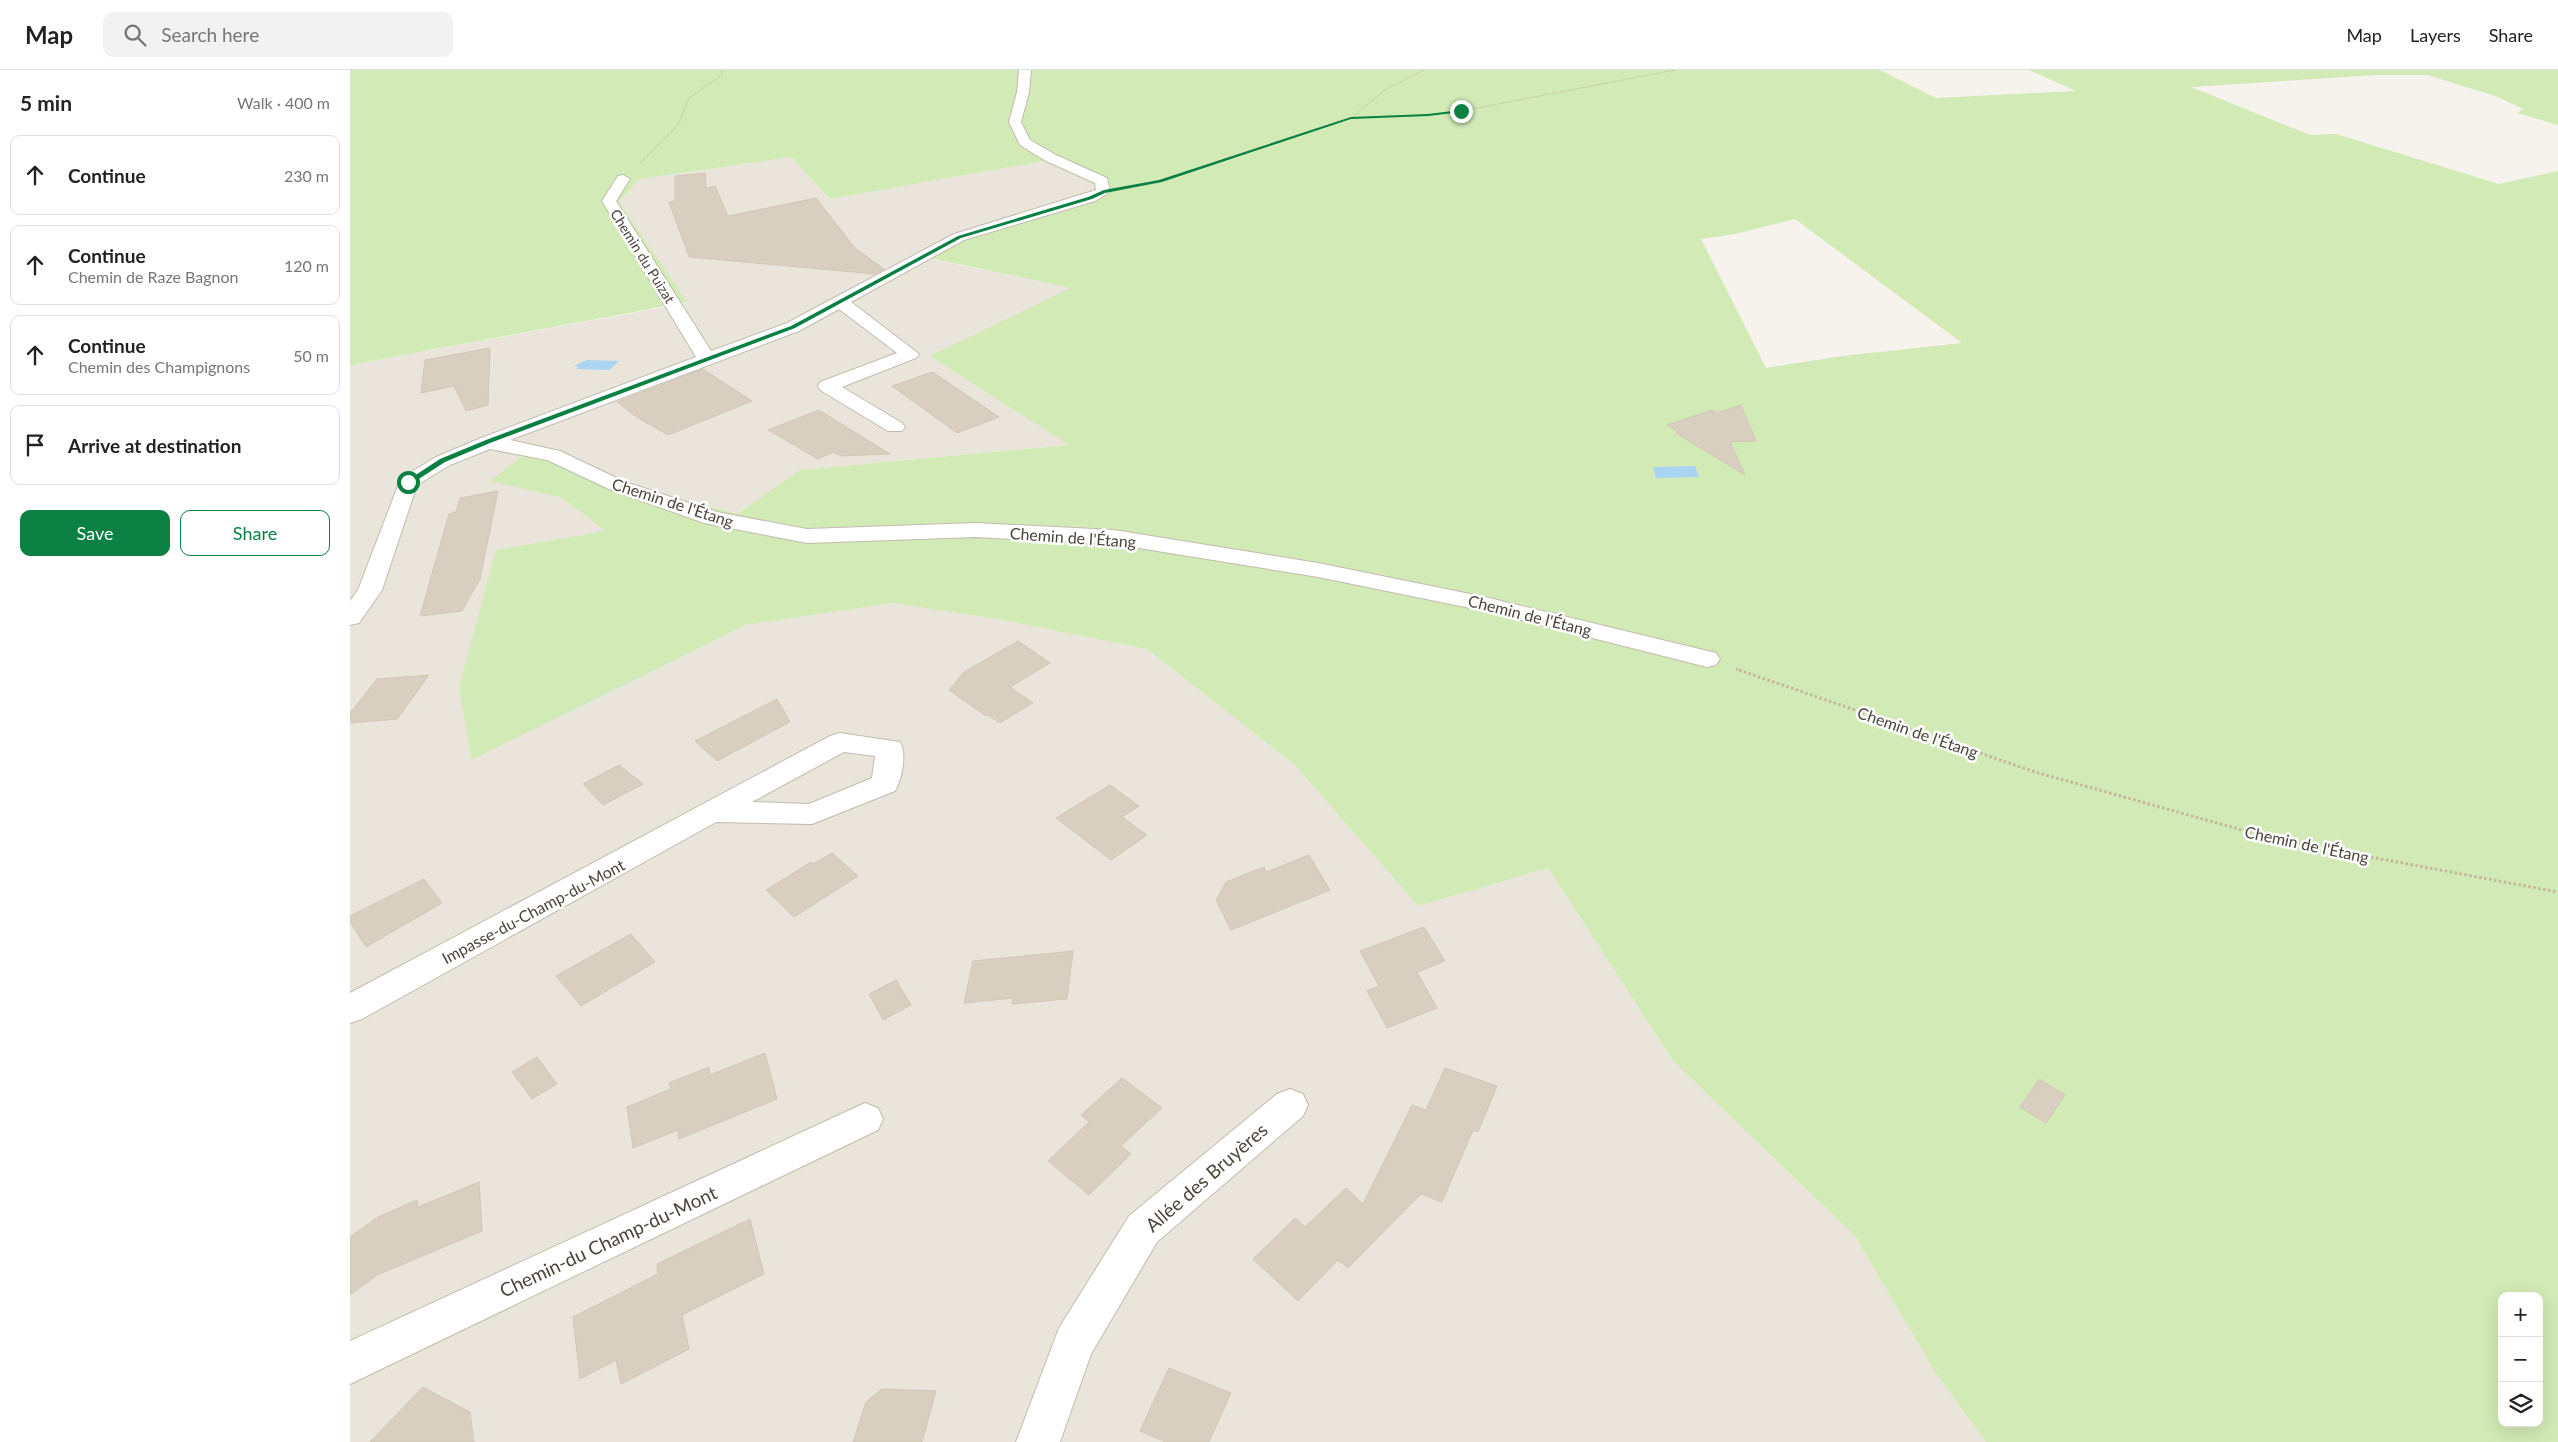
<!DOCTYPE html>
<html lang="en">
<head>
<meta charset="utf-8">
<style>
	:root { --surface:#fff; --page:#f2f2f2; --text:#222; --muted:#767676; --line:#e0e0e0; --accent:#0b8043 }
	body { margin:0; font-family:Lato,sans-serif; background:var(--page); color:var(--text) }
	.controls { position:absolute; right:15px; bottom:15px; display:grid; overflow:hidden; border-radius:10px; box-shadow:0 5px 20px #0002 }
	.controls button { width:45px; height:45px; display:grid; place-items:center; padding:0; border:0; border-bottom:1px solid var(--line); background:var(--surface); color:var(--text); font:25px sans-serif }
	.stop { position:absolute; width:15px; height:15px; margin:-11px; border:4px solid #0b8043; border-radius:50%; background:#fff }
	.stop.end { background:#0b8043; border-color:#fff; box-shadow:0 1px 5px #0008 }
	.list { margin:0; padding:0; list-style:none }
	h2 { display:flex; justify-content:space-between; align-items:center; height:65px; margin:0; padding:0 20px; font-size:21px }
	h2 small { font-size:16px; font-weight:400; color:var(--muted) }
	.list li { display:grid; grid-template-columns:32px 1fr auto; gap:15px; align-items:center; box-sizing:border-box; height:80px; margin:0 10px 10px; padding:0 10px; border:1px solid var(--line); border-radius:10px }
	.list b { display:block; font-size:19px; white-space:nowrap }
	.list p { margin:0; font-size:16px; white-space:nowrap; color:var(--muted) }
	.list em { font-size:16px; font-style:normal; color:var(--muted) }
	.actions { display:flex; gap:10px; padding:15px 20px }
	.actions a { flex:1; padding:11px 0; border:1px solid var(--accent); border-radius:10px; text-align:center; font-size:18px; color:var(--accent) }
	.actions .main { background:var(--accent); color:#fff }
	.icon { flex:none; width:28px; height:28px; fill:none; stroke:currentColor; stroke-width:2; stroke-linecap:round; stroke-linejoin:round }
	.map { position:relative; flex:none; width:2208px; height:1372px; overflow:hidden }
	header { display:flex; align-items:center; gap:30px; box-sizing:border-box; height:70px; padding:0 25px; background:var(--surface); border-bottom:1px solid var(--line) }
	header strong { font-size:24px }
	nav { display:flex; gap:28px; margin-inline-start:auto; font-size:18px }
	.search { width:350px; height:45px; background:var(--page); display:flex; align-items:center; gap:12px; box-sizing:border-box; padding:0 18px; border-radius:10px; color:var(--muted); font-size:19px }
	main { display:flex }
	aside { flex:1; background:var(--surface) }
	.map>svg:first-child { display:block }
</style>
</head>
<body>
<header>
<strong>Map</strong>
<div class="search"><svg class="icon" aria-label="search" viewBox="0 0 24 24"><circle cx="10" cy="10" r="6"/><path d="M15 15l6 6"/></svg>Search here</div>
<nav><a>Map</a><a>Layers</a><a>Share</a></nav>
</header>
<main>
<aside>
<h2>5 min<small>Walk · 400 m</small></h2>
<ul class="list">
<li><svg class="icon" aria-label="ahead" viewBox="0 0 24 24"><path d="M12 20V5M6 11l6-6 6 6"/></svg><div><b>Continue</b></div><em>230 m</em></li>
<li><svg class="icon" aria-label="ahead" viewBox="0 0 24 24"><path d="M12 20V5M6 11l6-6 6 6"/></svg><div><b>Continue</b><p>Chemin de Raze Bagnon</p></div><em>120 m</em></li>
<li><svg class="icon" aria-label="ahead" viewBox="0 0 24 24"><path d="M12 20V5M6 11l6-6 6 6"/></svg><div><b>Continue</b><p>Chemin des Champignons</p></div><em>50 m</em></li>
<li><svg class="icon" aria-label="arrive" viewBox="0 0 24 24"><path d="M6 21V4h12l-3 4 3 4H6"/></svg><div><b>Arrive at destination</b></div></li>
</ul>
<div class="actions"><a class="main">Save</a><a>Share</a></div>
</aside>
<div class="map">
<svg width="2208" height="1372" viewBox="0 0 2208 1372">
	<rect width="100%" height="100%" fill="#f6f3ec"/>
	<path fill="#eae5da" d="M441,87L480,129L699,90L746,113L742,125L566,186L722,218L720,375L450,400L387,444L298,420L187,374L140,411L212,428L257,461L122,690L395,555L542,533L647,549L797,579L945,695L1068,836L1198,798L1324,992L1505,1166L1585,1302L1636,1372H0V295L337,233L269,132L289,109Z"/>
	<path fill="#d2eab5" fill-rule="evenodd" d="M0,0H1530L1586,28L1726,21L1679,0H2208V55L2167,43L2173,39L2148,27L2078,5H2027L1841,17L1960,65L1986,64L2149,114L2208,101V1372H1636L1585,1302L1505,1166L1324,992L1198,798L1068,836L945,695L797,579L647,549L542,533L395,555L122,690L109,618L146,480L256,461L212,428L140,411L187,374L298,420L387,444L450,400L719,375L580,286L721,218L565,185L742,125L746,114L699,90L480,129L441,87L289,109L269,132L337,232L0,295ZM1445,149L1612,273L1492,286L1416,298L1351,169L1385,164ZM2152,1226H2189V1353H2152Z"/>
	<g fill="#a9d4f2">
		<path d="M237,290L269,291L259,300L227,299L228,297L224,296Z"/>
		<path d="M1345,396L1349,407L1306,408L1303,397Z"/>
	</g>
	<g fill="#d8cfc1" stroke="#d3c7b4">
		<path d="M355,103L356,118L365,116L378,146L466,128L505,178L534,199L525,204L339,187L319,132L325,131V106Z"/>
		<path d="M140,278L138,335L116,341L104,316L71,323L75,290Z"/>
		<path d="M353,299L402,331L318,365L288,348L267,332Z"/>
		<path d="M582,302L593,309L649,347L607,363L542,316Z"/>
		<path d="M1391,335L1406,371L1380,372L1395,405L1326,363L1328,362L1317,355L1362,340L1366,343Z"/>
		<path d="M469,340L540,384L491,386L484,382L468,389L418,360Z"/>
		<path d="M148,421L130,509L112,541L70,546L99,444L106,442L110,428Z"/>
		<path d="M668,571L700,593L660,617L683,633L650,653L638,645L636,646L599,620L614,602Z"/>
		<path d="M79,605L47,649L0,653V643L27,609Z"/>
		<path d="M427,629L440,652L367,691L345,671Z"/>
		<path d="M269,695L293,714L253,735L233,714Z"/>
		<path d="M760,715L789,736L772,747L797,765L761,790L706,748Z"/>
		<path d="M482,783L508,806L444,847L416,820L461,792L463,794Z"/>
		<path d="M959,785L980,820L881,860L866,830L876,812L914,797L916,802Z"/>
		<path d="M74,809L92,833L16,877L0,852V846Z"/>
		<path d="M1074,857L1095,891L1067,902L1087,938L1037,958L1017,921L1029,916L1010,881Z"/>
		<path d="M281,864L305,892L231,936L206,906Z"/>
		<path d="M723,881L717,929L662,934L663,928L614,933L623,891Z"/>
		<path d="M546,910L561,935L533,950L519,924Z"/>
		<path d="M415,983L427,1029L329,1069L328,1060L283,1078L277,1037L321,1019L319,1013L359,997L360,1005Z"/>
		<path d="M187,987L207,1014L182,1029L162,1002Z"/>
		<path d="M1095,998L1147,1016L1128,1062L1123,1060L1092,1132L1071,1124L998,1198L988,1190L948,1231L903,1189L945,1148L955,1157L996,1118L1013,1134L1062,1035L1076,1040Z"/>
		<path d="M772,1008L812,1038L771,1076L781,1084L739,1125L698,1091L739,1052L731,1045Z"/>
		<path d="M1689,1009L1715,1025L1696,1053L1670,1037Z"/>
		<path d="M129,1112L132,1161L27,1205L0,1225V1167L28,1147L67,1130L68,1137Z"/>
		<path d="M400,1149L414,1204L332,1245L339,1279L271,1314L266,1290L230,1309L223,1247L308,1204L307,1194Z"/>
		<path d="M819,1298L881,1323L859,1372H816L790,1361Z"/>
		<path d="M73,1317L120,1342L124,1372H20Z"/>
		<path d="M532,1319L586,1321L572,1372H503L516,1332Z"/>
	</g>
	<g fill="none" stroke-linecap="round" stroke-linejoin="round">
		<defs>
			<g id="street">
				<path d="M669,0H681L679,22L671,52L680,70L706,85L757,108L760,122L745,131L614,170L501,232L569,284L566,288L492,317L552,353L555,357L552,361H538L470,320L468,316L470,312L547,283L489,239L449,261L160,370L210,381L275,412L367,442L457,459L626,453L764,460L968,493L1135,527L1366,583L1370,589L1366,595L1357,597L1135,541L968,507L764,474L626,467L457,473L354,453L261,420L197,390L140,379L100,395L67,415L32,520L9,553L0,555V531L8,520L51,408L86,387L131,368L346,287L252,131L268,106L273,105L280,109L266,131L361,281L437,253L604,164L746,120L745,113L696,91L670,75L659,52L667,22Z"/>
				<path d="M490,663L550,672C557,684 552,709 545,721L462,754L366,752L12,949L0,953V923L480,666ZM494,682L525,686L522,708L459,734L402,732Z"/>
				<path d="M940,1019L953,1024L958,1035L953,1046L807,1172L741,1284L710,1372H666L709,1258L779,1146L927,1024Z"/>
				<path d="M515,1033L528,1038L533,1049L528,1060L0,1314V1271Z"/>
			</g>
		</defs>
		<use href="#street" stroke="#c2bbae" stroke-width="2"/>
		<g stroke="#c4b79f" stroke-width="1" stroke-dasharray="1 1" stroke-linecap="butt">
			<path d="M1002,48L1078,45L1111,41L1325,0"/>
			<path d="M290,93L328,55L339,28L372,5V0"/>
			<path d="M779,117L810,111L1001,48L1035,20L1074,0"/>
		</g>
		<path stroke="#c4b79f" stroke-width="2.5" stroke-dasharray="2 2" stroke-linecap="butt" d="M1386,599L1392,601"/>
		<path stroke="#c4b79f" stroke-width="3" stroke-dasharray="2.5 2.5" stroke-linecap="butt" d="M1389,600L1685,702L1924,769L2208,822"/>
		<use href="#street" fill="#fff" fill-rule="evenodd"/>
	</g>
	<path fill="#0b8043" d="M1111,40L1112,42L1078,46L1001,49L812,112L755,123L742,129L611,168L445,258L140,373L95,392L61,414L55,412L90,389L136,370L441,256L608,166L738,127L754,120L809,110L1001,47L1078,44Z"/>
	<g text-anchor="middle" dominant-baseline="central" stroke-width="5" stroke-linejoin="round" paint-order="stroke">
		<g font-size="14" fill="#4b4439" stroke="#fff">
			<text transform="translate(293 186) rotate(58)">Chemin du Puizat</text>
		</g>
		<g font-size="16" fill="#4b4439" stroke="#fff">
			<text transform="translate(323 432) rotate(18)">Chemin de l'Étang</text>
			<text transform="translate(723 467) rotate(4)">Chemin de l'Étang</text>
			<text transform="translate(1180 545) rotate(14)">Chemin de l'Étang</text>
			<text transform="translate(1568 662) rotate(19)">Chemin de l'Étang</text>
			<text transform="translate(1957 774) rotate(12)">Chemin de l'Étang</text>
			<text transform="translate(183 841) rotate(-28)">Impasse-du-Champ-du-Mont</text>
		</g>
		<g font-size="19" fill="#4b4439" stroke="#fff">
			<text transform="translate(856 1107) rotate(-41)">Allée des Bruyères</text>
			<text transform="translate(258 1171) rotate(-25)">Chemin-du Champ-du-Mont</text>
		</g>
	</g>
</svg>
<div class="controls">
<button>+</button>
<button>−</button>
<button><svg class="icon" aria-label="layers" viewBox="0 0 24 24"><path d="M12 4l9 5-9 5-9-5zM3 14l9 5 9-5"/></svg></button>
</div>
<div class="stop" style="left:58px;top:412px"></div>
<div class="stop end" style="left:1111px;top:41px"></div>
</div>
</main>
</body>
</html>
